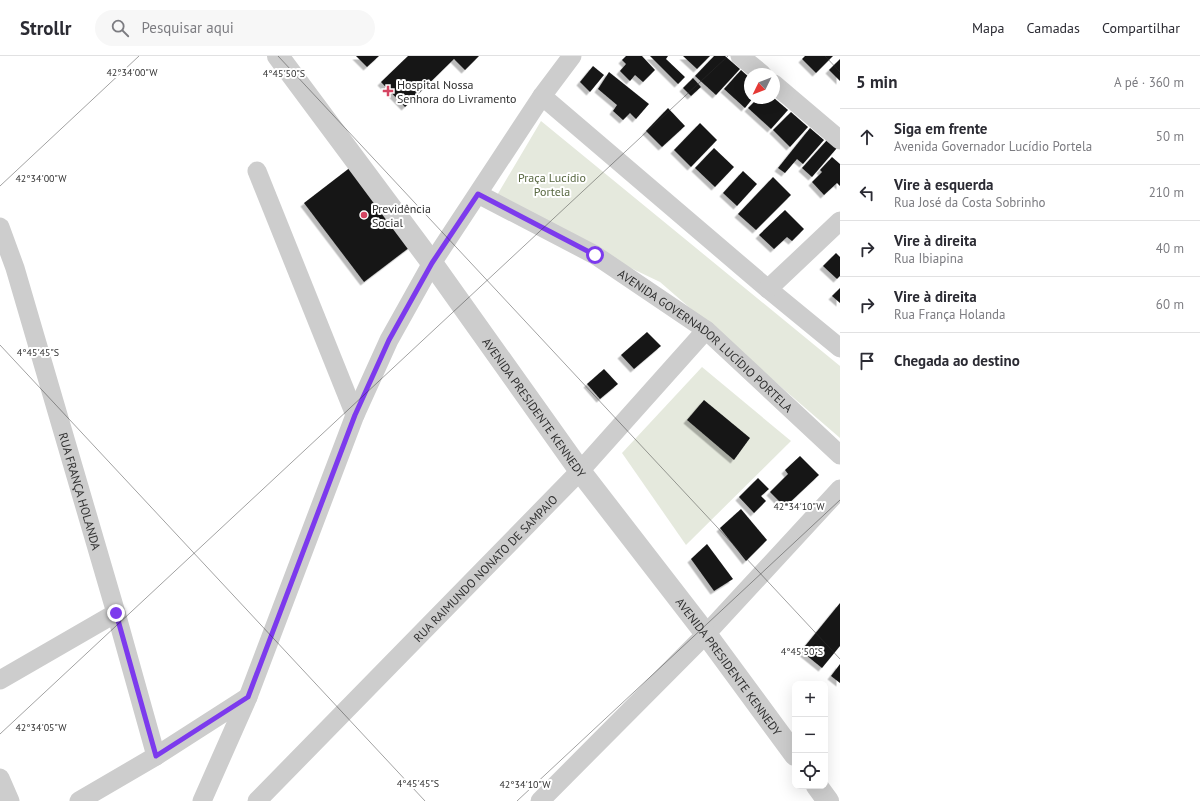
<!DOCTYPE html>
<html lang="pt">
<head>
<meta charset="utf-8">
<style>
	:root { --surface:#fff; --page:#f7f7f7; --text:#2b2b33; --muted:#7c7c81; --line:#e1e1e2 }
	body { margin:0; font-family:"PT Sans",sans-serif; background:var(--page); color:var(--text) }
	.controls { position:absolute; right:12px; bottom:12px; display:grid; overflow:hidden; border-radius:8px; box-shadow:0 4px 16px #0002 }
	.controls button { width:36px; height:36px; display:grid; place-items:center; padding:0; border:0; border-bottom:1px solid var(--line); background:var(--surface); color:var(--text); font:20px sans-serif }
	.compass { position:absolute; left:744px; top:12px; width:36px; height:36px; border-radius:50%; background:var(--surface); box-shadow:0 4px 16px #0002; rotate:227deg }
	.stop { position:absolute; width:12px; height:12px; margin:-9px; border:3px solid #7c3aed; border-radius:50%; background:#fff }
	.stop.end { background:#7c3aed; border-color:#fff; box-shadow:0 1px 4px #0008 }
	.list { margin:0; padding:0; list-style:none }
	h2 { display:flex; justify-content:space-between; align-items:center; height:52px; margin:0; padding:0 16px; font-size:17px }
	h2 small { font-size:13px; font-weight:400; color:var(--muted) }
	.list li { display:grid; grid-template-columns:26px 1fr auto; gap:12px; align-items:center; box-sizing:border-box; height:56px; padding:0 16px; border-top:1px solid var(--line) }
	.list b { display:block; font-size:15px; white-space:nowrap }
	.list p { margin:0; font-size:13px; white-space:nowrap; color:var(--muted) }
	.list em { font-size:13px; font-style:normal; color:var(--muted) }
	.icon { flex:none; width:22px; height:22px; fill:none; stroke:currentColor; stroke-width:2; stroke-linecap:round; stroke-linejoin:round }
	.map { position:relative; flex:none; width:840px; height:745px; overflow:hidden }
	header { display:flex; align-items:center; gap:24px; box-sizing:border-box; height:56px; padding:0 20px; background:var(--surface); border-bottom:1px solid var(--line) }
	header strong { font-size:19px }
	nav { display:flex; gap:22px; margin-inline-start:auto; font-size:14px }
	.search { width:280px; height:36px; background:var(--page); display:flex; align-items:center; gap:10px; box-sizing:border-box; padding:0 14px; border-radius:22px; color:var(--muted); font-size:15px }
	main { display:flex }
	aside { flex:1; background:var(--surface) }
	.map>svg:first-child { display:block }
</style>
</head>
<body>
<header>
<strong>Strollr</strong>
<div class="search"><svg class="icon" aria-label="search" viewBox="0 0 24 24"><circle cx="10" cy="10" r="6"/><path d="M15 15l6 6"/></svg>Pesquisar aqui</div>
<nav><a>Mapa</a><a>Camadas</a><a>Compartilhar</a></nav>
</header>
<main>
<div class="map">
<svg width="840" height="745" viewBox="0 0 840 745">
	<defs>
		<filter id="shadow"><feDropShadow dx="-3.5" dy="3.5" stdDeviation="0" flood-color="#0004"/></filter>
	</defs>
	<rect width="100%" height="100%" fill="#fff"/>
	<g fill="#e5e9dd">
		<path d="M541,65L840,310V382L660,226L493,146Z"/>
		<path d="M702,311L791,385L686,489L622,397Z"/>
	</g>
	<g fill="#171717" filter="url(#shadow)">
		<path d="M356,0H379L367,11Z"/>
		<path d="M408,0H479L465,14L454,3L405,51L381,26Z"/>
		<path d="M626,0H642L655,14L643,26L635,19L630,25L620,15L626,8L622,4Z"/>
		<path d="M650,0H668L666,3L685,21L678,28Z"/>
		<path d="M683,0H710L697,13Z"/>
		<path d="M714,0H725L740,13L716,39L695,20Z"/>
		<path d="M805,0H833L816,17L802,3Z"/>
		<path d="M840,3V25L829,14Z"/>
		<path d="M593,10L604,19L590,36L580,26Z"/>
		<path d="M741,14L750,22V42H753L745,52L724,33Z"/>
		<path d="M609,16L649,48L636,63L630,57L623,64L613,55L617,49L598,33Z"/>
		<path d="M693,22L701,31L691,40L683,32Z"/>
		<path d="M758,42H774L788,54L771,73L748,52Z"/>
		<path d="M668,52L685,70L662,91L646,75Z"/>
		<path d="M791,56L808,71L790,91L773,74Z"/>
		<path d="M700,67L717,84L691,111L674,94Z"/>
		<path d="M810,72L824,84L803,108L797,103L785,117L778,112Z"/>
		<path d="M827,84L837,92L812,121L802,112Z"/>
		<path d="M714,92L734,111L715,131L695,112Z"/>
		<path d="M832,101L840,108V130L837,127L824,139L812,126L822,116L820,114Z"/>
		<path d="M356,107L414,188L364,226L304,147Z"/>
		<path d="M743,115L757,128L737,150L723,137Z"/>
		<path d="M773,121L791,139L756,174L738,158Z"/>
		<path d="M785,154L804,173L792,185L787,181L774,193L759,179Z"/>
		<path d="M836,197L840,201V220L837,223L823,210Z"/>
		<path d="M840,232V247L832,240Z"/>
		<path d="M647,276L661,290L634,313L621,299Z"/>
		<path d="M604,313L618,328L600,343L587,328Z"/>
		<path d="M704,344L750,382L734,404L687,364Z"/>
		<path d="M800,400L819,419L785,451L770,436L788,418L785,414Z"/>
		<path d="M758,422L769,433L761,440L766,445L754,457L739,441Z"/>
		<path d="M741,453L767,484L746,505L720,472Z"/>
		<path d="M707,488L733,523L714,535L691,503Z"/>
		<path d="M840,547V590L822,612L801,595Z"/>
		<path d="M840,608V627L831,620Z"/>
	</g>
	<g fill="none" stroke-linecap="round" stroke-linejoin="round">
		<g stroke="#cdcdcd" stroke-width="19">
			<path d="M740,0L762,18"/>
			<path d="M774,28L840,84"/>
			<path d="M542,40L768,233L840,292"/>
			<path d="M257,115L355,359"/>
			<path id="s1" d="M478,138L595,199L706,274L840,399"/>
			<path id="s2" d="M0,171L15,212L116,557L156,700"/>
			<path d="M768,233L840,165"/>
			<path d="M0,624L116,557"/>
			<path d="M0,722L10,745"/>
			<path d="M79,745L156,700L248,641"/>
			<path d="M202,745L248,641L355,359L389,284L432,207L542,40L572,0"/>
			<path id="s3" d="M257,745L580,415L706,274"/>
			<path d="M540,745L706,578L840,433"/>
		</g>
		<g stroke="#cdcdcd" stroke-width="22">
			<path id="s4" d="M278,0L432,207L580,415L706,578L795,699"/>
			<path d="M817,730L828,745"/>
		</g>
	</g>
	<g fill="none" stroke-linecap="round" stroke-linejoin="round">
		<path stroke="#7c3aed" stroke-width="5" d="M116,557L156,700L248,641L355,359L389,284L432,207L478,138L595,199"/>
	</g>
	<path fill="none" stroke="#303030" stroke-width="1" stroke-opacity="0.45" d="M278,0L840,603M825,0L840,16M0,130L139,0M0,289L425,745M0,678L728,0M517,745L840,444"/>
	<g fill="#d54562" stroke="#fff" stroke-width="1.5">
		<path d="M386 29h4v4h4v4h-4v4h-4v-4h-4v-4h4z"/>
		<circle cx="364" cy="159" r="4"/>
	</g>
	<g text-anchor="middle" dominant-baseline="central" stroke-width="4" stroke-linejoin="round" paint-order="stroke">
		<g font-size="12" fill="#303030" stroke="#fff" text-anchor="start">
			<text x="397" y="28">Hospital Nossa<tspan x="397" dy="14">Senhora do Livramento</tspan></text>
			<text x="372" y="152">Previdência<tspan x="372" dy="14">Social</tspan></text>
		</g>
		<g font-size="12" fill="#586841" stroke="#fff">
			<text x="552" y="121">Praça Lucídio<tspan x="552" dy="14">Portela</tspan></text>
		</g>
		<g font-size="12" fill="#303030" stroke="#fff">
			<text stroke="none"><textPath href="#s1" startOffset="272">AVENIDA GOVERNADOR LUCÍDIO PORTELA</textPath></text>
			<text stroke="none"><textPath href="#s4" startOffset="435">AVENIDA PRESIDENTE KENNEDY</textPath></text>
			<text stroke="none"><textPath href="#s2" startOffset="276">RUA FRANÇA HOLANDA</textPath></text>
			<text stroke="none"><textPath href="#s3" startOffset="326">RUA RAIMUNDO NONATO DE SAMPAIO</textPath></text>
			<text stroke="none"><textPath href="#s4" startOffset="759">AVENIDA PRESIDENTE KENNEDY</textPath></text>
		</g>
	</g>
	<g font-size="10" text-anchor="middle" fill="#303030" stroke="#fff" stroke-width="4" stroke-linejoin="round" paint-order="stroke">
		<text x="132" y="20">42°34'00"W</text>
		<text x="284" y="21">4°45'50"S</text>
		<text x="41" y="126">42°34'00"W</text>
		<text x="38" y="300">4°45'45"S</text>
		<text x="799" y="454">42°34'10"W</text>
		<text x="802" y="599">4°45'50"S</text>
		<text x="41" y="675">42°34'05"W</text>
		<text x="418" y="731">4°45'45"S</text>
		<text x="525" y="732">42°34'10"W</text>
	</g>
</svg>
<div class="controls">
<button>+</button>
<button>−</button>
<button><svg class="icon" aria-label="locate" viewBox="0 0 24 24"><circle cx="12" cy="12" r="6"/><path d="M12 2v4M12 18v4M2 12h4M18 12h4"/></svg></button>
</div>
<svg class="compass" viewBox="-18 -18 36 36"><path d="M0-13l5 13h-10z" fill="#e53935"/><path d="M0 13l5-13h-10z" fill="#7c7c81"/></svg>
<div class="stop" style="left:595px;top:199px"></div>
<div class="stop end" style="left:116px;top:557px"></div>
</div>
<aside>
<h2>5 min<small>A pé · 360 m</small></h2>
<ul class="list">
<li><svg class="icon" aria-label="ahead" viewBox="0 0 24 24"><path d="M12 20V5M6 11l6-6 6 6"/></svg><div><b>Siga em frente</b><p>Avenida Governador Lucídio Portela</p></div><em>50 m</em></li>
<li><svg class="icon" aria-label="left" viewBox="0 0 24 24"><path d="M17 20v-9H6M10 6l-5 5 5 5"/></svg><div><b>Vire à esquerda</b><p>Rua José da Costa Sobrinho</p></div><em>210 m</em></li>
<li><svg class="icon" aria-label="right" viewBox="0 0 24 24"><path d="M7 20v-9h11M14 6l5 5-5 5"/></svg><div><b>Vire à direita</b><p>Rua Ibiapina</p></div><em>40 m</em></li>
<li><svg class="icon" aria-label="right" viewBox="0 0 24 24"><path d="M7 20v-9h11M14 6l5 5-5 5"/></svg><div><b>Vire à direita</b><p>Rua França Holanda</p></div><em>60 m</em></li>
<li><svg class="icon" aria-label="arrive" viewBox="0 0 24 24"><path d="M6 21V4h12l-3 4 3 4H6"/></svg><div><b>Chegada ao destino</b></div></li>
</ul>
</aside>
</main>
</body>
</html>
